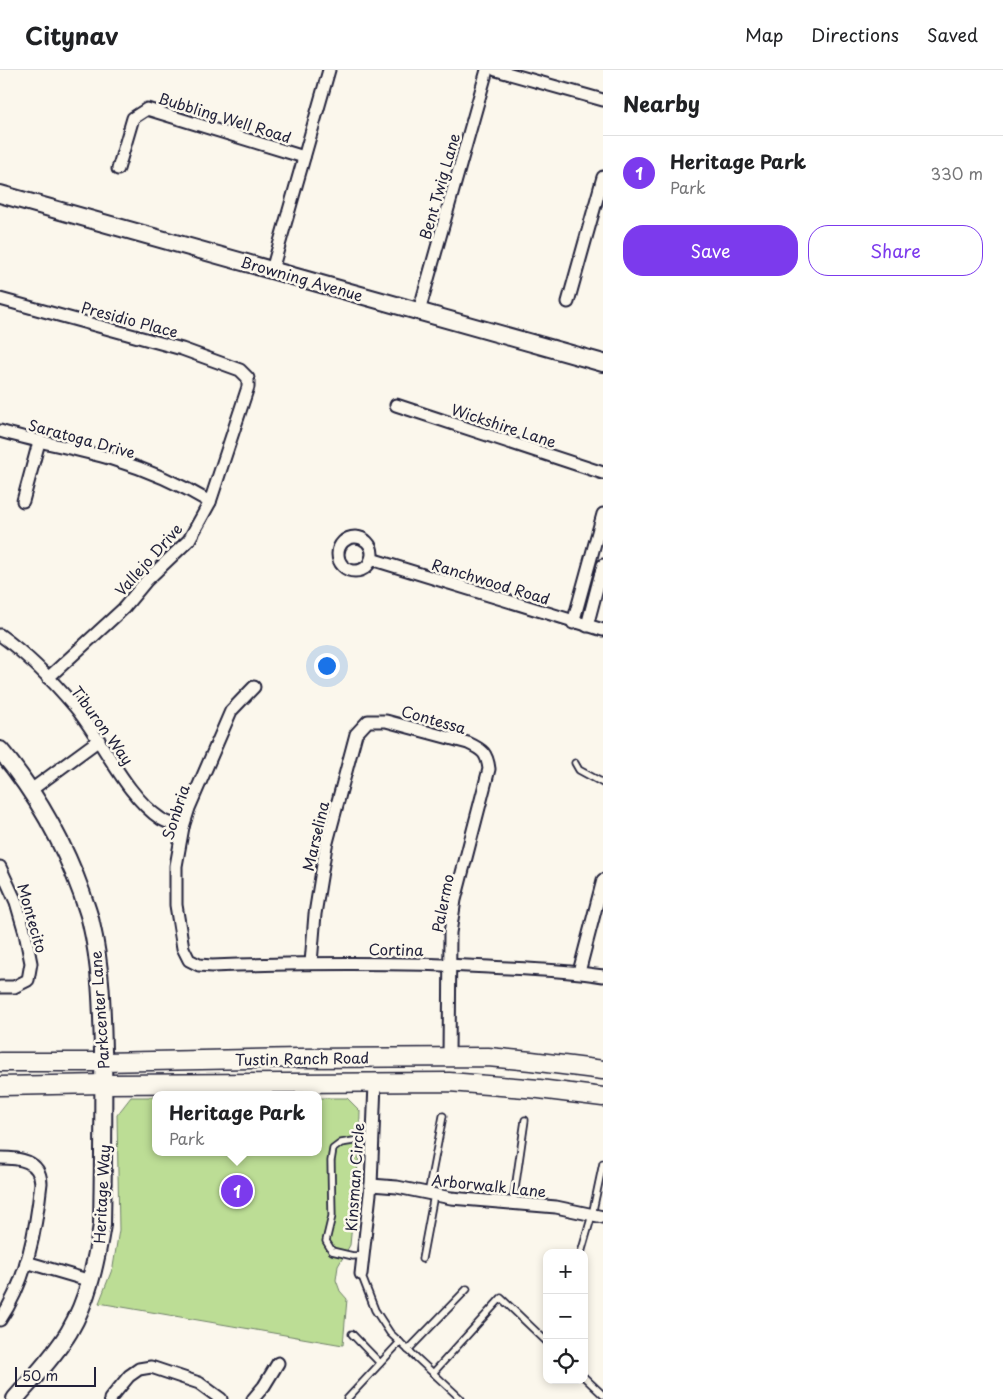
<!DOCTYPE html>
<html lang="en">
<head>
<meta charset="utf-8">
<style>
	:root { --surface:#fff; --page:#f2f2f2; --text:#202124; --muted:#757577; --line:#e0e0e0; --accent:#7c3aed }
	body { margin:0; font-family:"Playpen Sans",sans-serif; background:var(--page); color:var(--text) }
	.controls { position:absolute; right:15px; bottom:15px; display:grid; overflow:hidden; border-radius:10px; box-shadow:0 2px 8px #0003 }
	.controls button { width:45px; height:45px; display:grid; place-items:center; padding:0; border:0; border-bottom:1px solid var(--line); background:var(--surface); color:var(--text); font:25px sans-serif }
	.scale { position:absolute; left:15px; bottom:12px; width:81px; box-sizing:border-box; padding-left:5px; border:2px solid #22223b; border-top:0; font-size:14px; line-height:18px; white-space:nowrap; color:#22223b; -webkit-text-stroke:4px #fbf7ec; paint-order:stroke }
	.you { position:absolute; left:326px; top:595px; width:18px; height:18px; margin:-12px; border:4px solid #fff; border-radius:50%; background:#1a73e8; box-shadow:0 0 0 8px #1a73e833 }
	.badge { display:grid; place-items:center; width:32px; height:32px; border-radius:50%; background:var(--accent); color:#fff; font-size:16px; font-weight:700 }
	.pin { position:absolute; translate:-50% -50%; border:2px solid #fff; box-shadow:0 1px 5px #0006 }
	.popup { position:absolute; left:152px; top:1021px; width:170px; height:65px; box-sizing:border-box; display:grid; place-content:center; border-radius:10px; background:var(--surface); filter:drop-shadow(0 1px 4px #0005); font-size:16px; white-space:nowrap; color:var(--muted) }
	.popup b { font-size:19px; color:var(--text) }
	.popup::after { content:''; position:absolute; left:50%; top:100%; margin-left:-10px; border:10px solid transparent; border-top-color:var(--surface) }
	.list { margin:0; padding:0; list-style:none }
	h2 { display:flex; justify-content:space-between; align-items:center; height:65px; margin:0; padding:0 20px; font-size:21px }
	h2 small { font-size:16px; font-weight:400; color:var(--muted) }
	.list li { display:grid; grid-template-columns:32px 1fr auto; gap:15px; align-items:center; box-sizing:border-box; height:75px; padding:0 20px; border-top:1px solid var(--line) }
	.list b { display:block; font-size:19px; white-space:nowrap }
	.list p { margin:0; font-size:16px; white-space:nowrap; color:var(--muted) }
	.list em { font-size:16px; font-style:normal; color:var(--muted) }
	.actions { display:flex; gap:10px; padding:15px 20px }
	.actions a { flex:1; padding:11px 0; border:1px solid var(--accent); border-radius:20px; text-align:center; font-size:18px; color:var(--accent) }
	.actions .main { background:var(--accent); color:#fff }
	.icon { flex:none; width:28px; height:28px; fill:none; stroke:currentColor; stroke-width:2; stroke-linecap:round; stroke-linejoin:round }
	.map { position:relative; flex:none; width:603px; height:1329px; overflow:hidden }
	header { display:flex; align-items:center; gap:30px; box-sizing:border-box; height:70px; padding:0 25px; background:var(--surface); border-bottom:1px solid var(--line) }
	header strong { font-size:24px }
	nav { display:flex; gap:28px; margin-inline-start:auto; font-size:18px }
	main { display:flex }
	aside { flex:1; background:var(--surface) }
	.map>svg:first-child { display:block }
</style>
</head>
<body>
<header>
<strong>Citynav</strong>
<nav><a>Map</a><a>Directions</a><a>Saved</a></nav>
</header>
<main>
<div class="map">
<svg width="603" height="1329" viewBox="0 0 603 1329">
	<rect width="100%" height="100%" fill="#fbf7ec"/>
	<filter id="ink" filterUnits="userSpaceOnUse"><feTurbulence type="fractalNoise" baseFrequency=".02" numOctaves="2"/><feDisplacementMap in="SourceGraphic" scale="10" xChannelSelector="R" yChannelSelector="G"/><feConvolveMatrix kernelMatrix="1 2 1 2 8 2 1 2 1" color-interpolation-filters="sRGB"/></filter>
	<g filter="url(#ink)">
		<path fill="#bcdd95" stroke="#6f8068" d="M131,1027H156V1082H318V1028H347L360,1041L359,1083L350,1175L338,1196L336,1210L340,1221L347,1229L343,1275L99,1233L113,1197L119,1160L117,1045Z"/>
		<g fill="none" stroke-linecap="round" stroke-linejoin="round">
			<defs>
				<g id="lane">
					<path d="M575,693L579,700L603,713"/>
					<path d="M428,1124L443,1046"/>
					<path d="M513,1133L525,1050"/>
					<path d="M581,1183L592,1145L603,1093"/>
					<path d="M363,1185L353,1186L332,1181L326,1171L332,1146L331,1091L333,1079L341,1073L372,1068"/>
					<path d="M422,1189L434,1125"/>
					<path d="M361,1204L375,1240L390,1263L461,1329"/>
					<path d="M352,1264L380,1293"/>
					<path d="M408,1280L467,1219"/>
					<path d="M433,1303L501,1228L547,1272"/>
					<path d="M584,1307L603,1325"/>
					<path d="M347,1329L400,1272"/>
				</g>
				<g id="street">
					<path d="M496,0L603,30"/>
					<path d="M118,99L133,48L147,39L304,87"/>
					<path d="M272,200L329,0"/>
					<path d="M0,229L182,279L240,300L248,308V317L210,432L189,470L147,510L123,539L48,608"/>
					<path d="M568,232L603,107"/>
					<path d="M419,241L487,0"/>
					<path d="M396,335L603,403"/>
					<path d="M0,361C37,372 75,378 112,389C145,399 180,414 210,432"/>
					<path d="M23,431L39,372"/>
					<circle cx="355" cy="484" r="17"/>
					<path d="M371,489L603,560"/>
					<path d="M573,553L603,444"/>
					<path d="M587,556L603,495"/>
					<path d="M0,565C28,585 53,611 75,637C103,671 125,725 161,749C168,753 175,755 183,757"/>
					<path d="M254,617L231,641L189,738L183,757L176,796V835L183,878L189,890L199,895L212,896C304,893 397,892 489,897C527,899 566,900 603,906"/>
					<path d="M31,720L99,670"/>
					<path d="M0,797L16,832L25,863L31,893L28,910L14,917H0"/>
					<path d="M311,893L315,844L326,776L356,664L368,651H386L468,673C483,680 487,683 489,699L455,830L450,863L449,987"/>
					<path d="M579,902L603,810"/>
					<path d="M0,1088C19,1088 40,1090 41,1113C36,1160 27,1210 0,1250"/>
					<path d="M371,1115L397,1117L451,1128L556,1137L603,1147"/>
					<path d="M26,1192L91,1211"/>
					<path d="M361,1204L371,1115L375,1013"/>
					<path d="M110,1329L129,1306L139,1299L151,1297L199,1313L221,1329"/>
					<path d="M253,1329L264,1316L278,1293"/>
				</g>
				<g id="secondary">
					<path d="M0,124L603,293"/>
					<path d="M0,680C36,723 63,771 82,824C85,834 89,843 91,853C101,895 102,938 103,981C104,1039 103,1097 102,1155C96,1192 88,1230 69,1262C54,1287 33,1308 15,1329"/>
				</g>
				<g id="primary">
					<path d="M0,992H103L299,988L488,987L531,991L603,1000"/>
					<path d="M0,1016L104,1014L449,1012L539,1019L603,1027"/>
				</g>
			</defs>
			<use href="#lane" stroke="#22223b" stroke-width="9"/>
			<use href="#street" stroke="#22223b" stroke-width="15"/>
			<use href="#secondary" stroke="#22223b" stroke-width="20"/>
			<use href="#primary" stroke="#22223b" stroke-width="21"/>
			<use href="#lane" stroke="#fbf7ec" stroke-width="5.5"/>
			<use href="#street" stroke="#fbf7ec" stroke-width="11"/>
			<use href="#secondary" stroke="#fbf7ec" stroke-width="16"/>
			<use href="#primary" stroke="#fbf7ec" stroke-width="18"/>
		</g>
	</g>
	<g text-anchor="middle" dominant-baseline="central" stroke-width="5" stroke-linejoin="round" paint-order="stroke">
		<g font-size="15" fill="#22223b" stroke="#fbf7ec">
			<text transform="translate(225 47) rotate(17)">Bubbling Well Road</text>
			<text transform="translate(439 116) rotate(-74)">Bent Twig Lane</text>
			<text transform="translate(302 208) rotate(16)">Browning Avenue</text>
			<text transform="translate(130 249) rotate(15)">Presidio Place</text>
			<text transform="translate(504 355) rotate(18)">Wickshire Lane</text>
			<text transform="translate(82 368) rotate(15)">Saratoga Drive</text>
			<text transform="translate(148 489) rotate(-48)">Vallejo Drive</text>
			<text transform="translate(491 511) rotate(17)">Ranchwood Road</text>
			<text transform="translate(434 649) rotate(16)">Contessa</text>
			<text transform="translate(103 655) rotate(54)">Tiburon Way</text>
			<text transform="translate(175 742) rotate(-72)">Sonbria</text>
			<text transform="translate(315 766) rotate(-77)">Marselina</text>
			<text transform="translate(442 833) rotate(-79)">Palermo</text>
			<text transform="translate(33 848) rotate(74)">Montecito</text>
			<text transform="translate(396 879) rotate(1)">Cortina</text>
			<text transform="translate(99 940) rotate(-94)">Parkcenter Lane</text>
			<text transform="translate(302 988) rotate(-1)">Tustin Ranch Road</text>
			<text transform="translate(354 1107) rotate(-86)">Kinsman Circle</text>
			<text transform="translate(489 1115) rotate(6)">Arborwalk Lane</text>
			<text transform="translate(101 1124) rotate(-87)">Heritage Way</text>
		</g>
	</g>
</svg>
<div class="controls">
<button>+</button>
<button>−</button>
<button><svg class="icon" aria-label="locate" viewBox="0 0 24 24"><circle cx="12" cy="12" r="6"/><path d="M12 2v4M12 18v4M2 12h4M18 12h4"/></svg></button>
</div>
<div class="scale">50 m</div>
<div class="you"></div>
<div class="pin badge" style="left:237px;top:1121px">1</div>
<div class="popup"><b>Heritage Park</b>Park</div>
</div>
<aside>
<h2>Nearby<small></small></h2>
<ul class="list">
<li><span class="badge">1</span><div><b>Heritage Park</b><p>Park</p></div><em>330 m</em></li>
</ul>
<div class="actions"><a class="main">Save</a><a>Share</a></div>
</aside>
</main>
</body>
</html>
